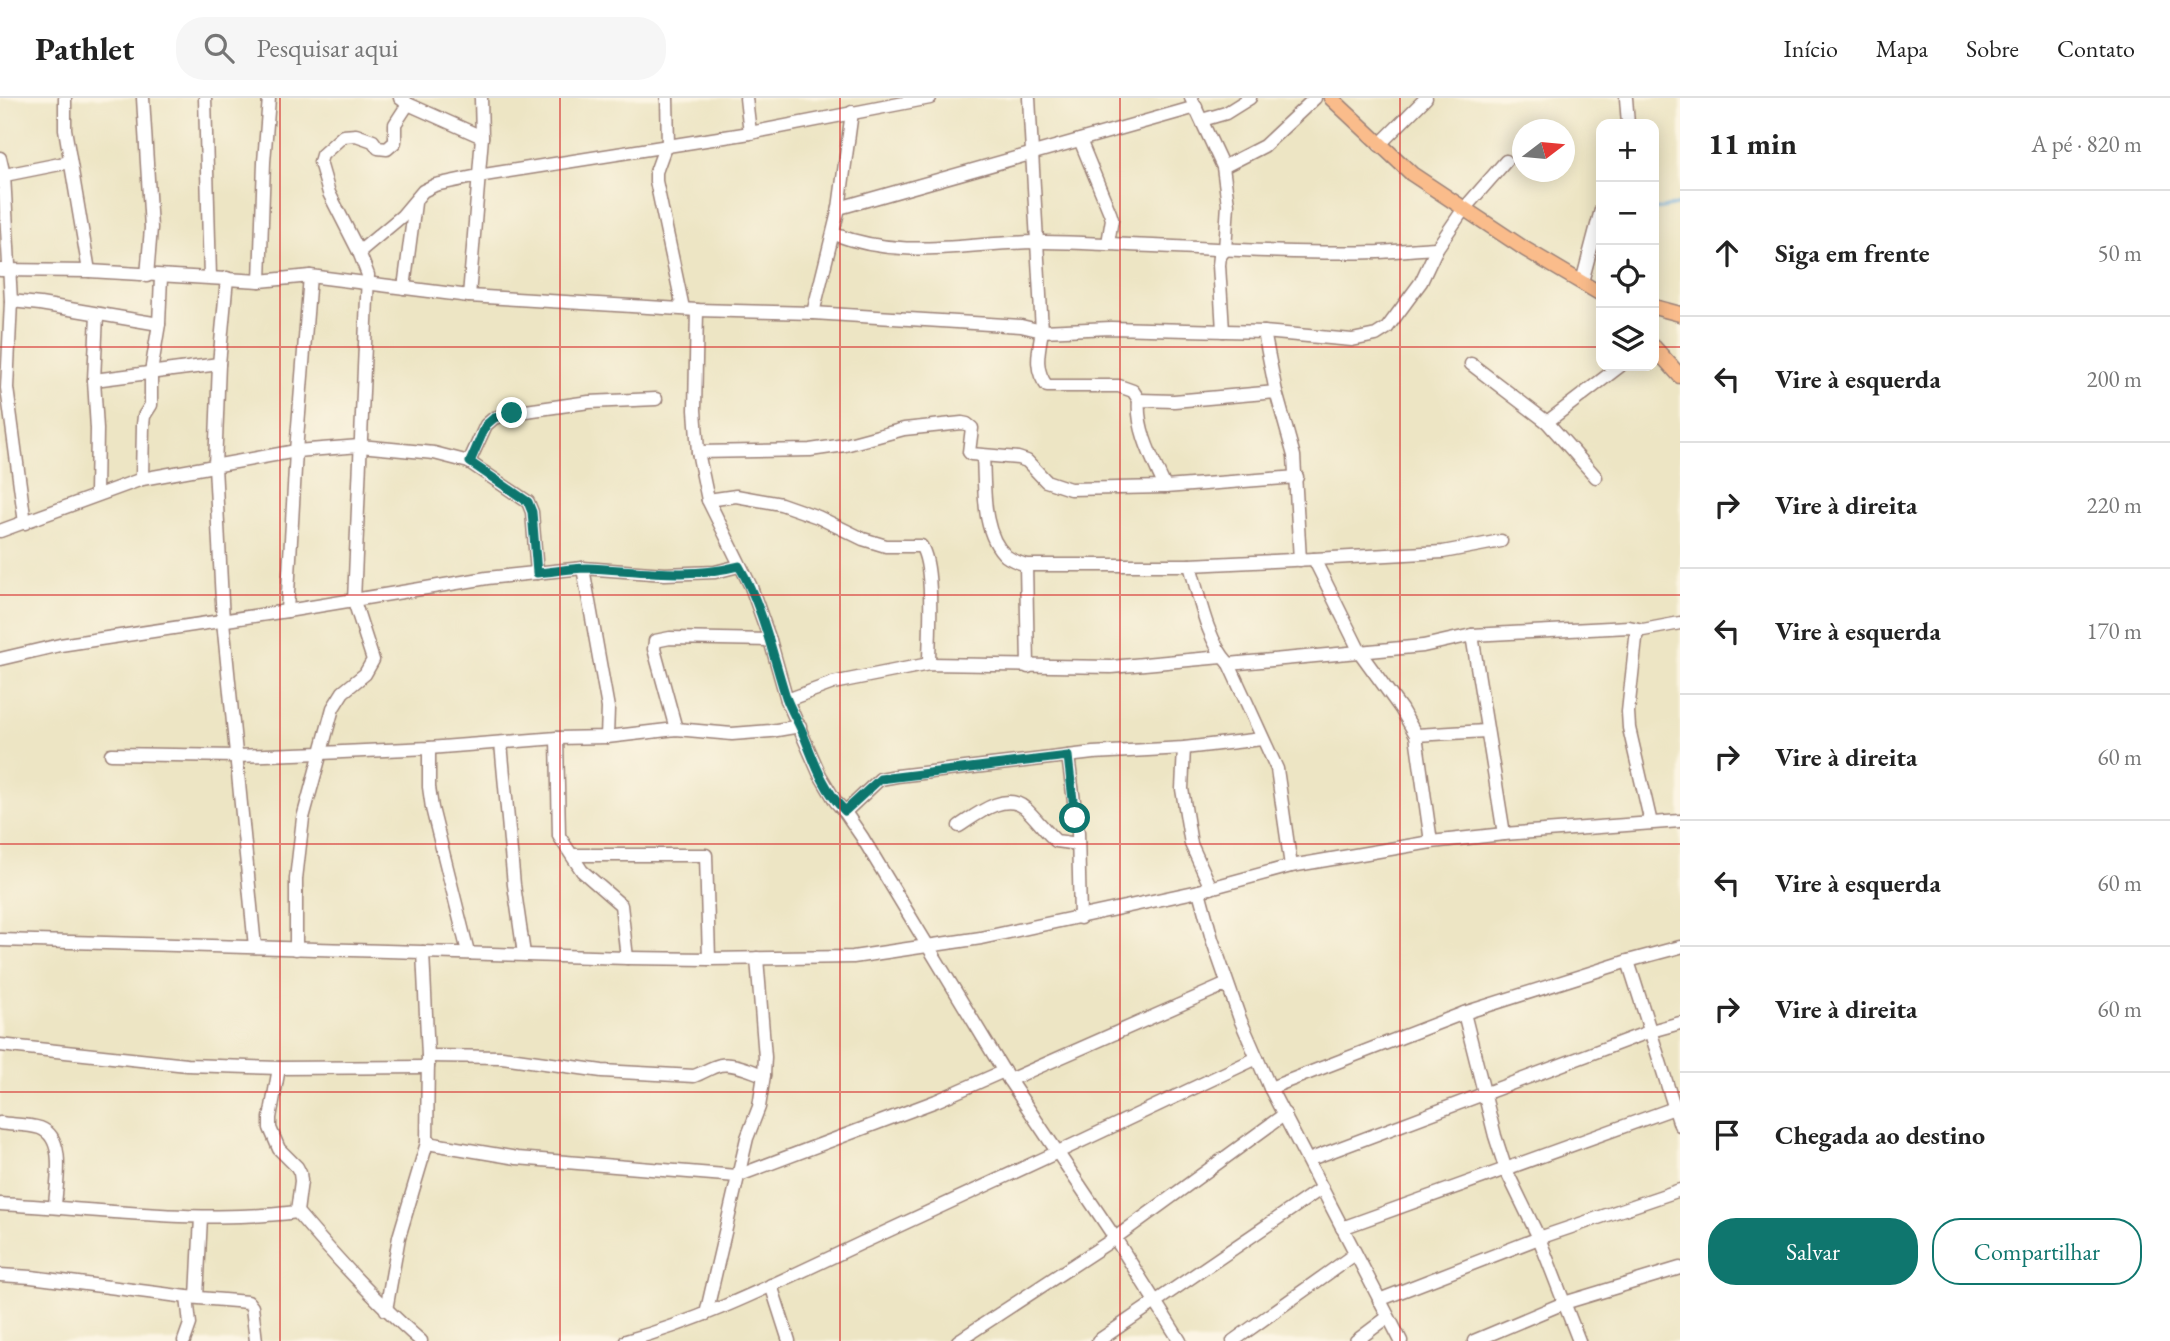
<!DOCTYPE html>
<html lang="pt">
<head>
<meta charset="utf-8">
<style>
	:root { --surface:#fff; --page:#f6f6f6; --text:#222; --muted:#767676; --line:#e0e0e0; --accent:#0f766e }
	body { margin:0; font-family:"EB Garamond",serif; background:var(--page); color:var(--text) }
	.controls { position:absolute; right:21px; top:21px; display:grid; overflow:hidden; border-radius:14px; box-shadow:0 4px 18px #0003 }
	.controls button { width:63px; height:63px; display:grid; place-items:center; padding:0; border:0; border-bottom:2px solid var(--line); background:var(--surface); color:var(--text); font:35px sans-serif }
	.compass { position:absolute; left:1512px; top:21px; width:63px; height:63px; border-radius:50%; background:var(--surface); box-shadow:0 4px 18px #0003; rotate:74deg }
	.stop { position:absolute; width:21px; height:21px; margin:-16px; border:5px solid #0f766e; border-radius:50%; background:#fff }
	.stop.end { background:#0f766e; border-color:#fff; box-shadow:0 2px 7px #0008 }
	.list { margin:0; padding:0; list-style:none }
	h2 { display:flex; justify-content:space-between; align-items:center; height:91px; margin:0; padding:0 28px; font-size:30px }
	h2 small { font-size:23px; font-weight:400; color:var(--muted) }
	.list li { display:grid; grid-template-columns:46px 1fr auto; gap:21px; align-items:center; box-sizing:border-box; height:126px; padding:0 28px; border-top:2px solid var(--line) }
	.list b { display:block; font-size:26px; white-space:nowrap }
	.list em { font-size:23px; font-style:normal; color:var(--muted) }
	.actions { display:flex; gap:14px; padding:21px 28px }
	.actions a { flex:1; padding:16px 0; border:2px solid var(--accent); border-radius:28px; text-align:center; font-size:24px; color:var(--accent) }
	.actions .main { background:var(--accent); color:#fff }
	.icon { flex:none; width:38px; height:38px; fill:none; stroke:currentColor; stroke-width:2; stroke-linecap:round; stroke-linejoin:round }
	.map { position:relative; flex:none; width:1680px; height:1243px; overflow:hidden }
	header { display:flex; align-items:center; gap:42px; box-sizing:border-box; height:98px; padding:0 35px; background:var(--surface); border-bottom:2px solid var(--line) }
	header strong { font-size:33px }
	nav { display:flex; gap:38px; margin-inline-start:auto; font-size:24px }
	.search { width:490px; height:63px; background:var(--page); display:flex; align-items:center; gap:18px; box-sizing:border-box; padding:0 24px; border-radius:28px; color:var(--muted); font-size:26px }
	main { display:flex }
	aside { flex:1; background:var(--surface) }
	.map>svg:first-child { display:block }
</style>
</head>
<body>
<header>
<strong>Pathlet</strong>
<div class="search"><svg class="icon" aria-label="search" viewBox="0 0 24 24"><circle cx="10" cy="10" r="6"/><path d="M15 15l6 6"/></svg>Pesquisar aqui</div>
<nav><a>Início</a><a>Mapa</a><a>Sobre</a><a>Contato</a></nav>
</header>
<main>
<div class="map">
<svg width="1680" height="1243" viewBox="0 0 1680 1243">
	<rect width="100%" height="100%" fill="#fcf5e5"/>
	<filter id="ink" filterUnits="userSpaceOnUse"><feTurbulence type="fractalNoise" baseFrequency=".0143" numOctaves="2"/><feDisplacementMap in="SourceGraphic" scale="14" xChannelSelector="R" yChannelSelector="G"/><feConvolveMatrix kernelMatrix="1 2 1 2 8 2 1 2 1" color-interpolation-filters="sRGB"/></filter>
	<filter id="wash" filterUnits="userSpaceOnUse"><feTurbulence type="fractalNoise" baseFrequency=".00686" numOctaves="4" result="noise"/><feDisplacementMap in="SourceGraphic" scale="28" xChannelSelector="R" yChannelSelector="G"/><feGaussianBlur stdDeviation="1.57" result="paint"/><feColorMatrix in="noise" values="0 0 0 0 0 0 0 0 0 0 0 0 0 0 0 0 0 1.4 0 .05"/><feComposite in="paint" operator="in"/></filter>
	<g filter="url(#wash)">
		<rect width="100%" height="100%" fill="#ede5c4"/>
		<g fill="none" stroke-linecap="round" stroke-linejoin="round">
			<path stroke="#6dafe1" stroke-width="2.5" d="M1654,112L1680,106"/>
		</g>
	</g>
	<g filter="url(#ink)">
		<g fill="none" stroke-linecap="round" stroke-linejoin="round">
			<defs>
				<g id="minor">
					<path d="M65,0V31L89,173"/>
					<path d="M143,0L151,130L147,178"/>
					<path d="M205,0L210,179"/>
					<path d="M400,0L408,6L482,39"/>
					<path d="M667,0L668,48"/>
					<path d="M746,0L750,35"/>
					<path d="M1029,0L1042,233C1039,252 1033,271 1047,288H1119L1133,293L1139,302"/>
					<path d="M1191,0L1223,69L1228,106L1225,152L1220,158L1219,167L1223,233"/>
					<path d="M1626,0L1628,26"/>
					<path d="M1202,22L1226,15L1250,0"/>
					<path d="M1080,42L1110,115L1112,121L1108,145"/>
					<path d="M1379,47L1426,0"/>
					<path d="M665,49L656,74V83L683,210"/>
					<path d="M0,60L4,77L11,203L7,290L25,425"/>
					<path d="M1223,69L1264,48L1315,0"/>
					<path d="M0,78L70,64"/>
					<path d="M839,110L1196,9"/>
					<path d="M834,136C907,164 970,143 1044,144C1155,146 1267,157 1378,154C1398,153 1417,151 1437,150"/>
					<path d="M359,154L329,95L320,64L322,57L343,38L356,37L373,43L378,50L387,51L395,44V26L408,6"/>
					<path d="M0,172L89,173L260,183L310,178L469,198L697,212L813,215L1021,228L1042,233L1111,230L1264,234L1352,242L1376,237L1387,230L1421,184L1437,150L1463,112L1506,63"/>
					<path d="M227,180L219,266L215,368L223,523L255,849"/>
					<path d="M260,183L264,64L269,0"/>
					<path d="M1582,184L1601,112"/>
					<path d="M404,190L415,105"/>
					<path d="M469,198L482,39L481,0"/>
					<path d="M11,203L40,206L159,226"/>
					<path d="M697,212L695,312L698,354L708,402L751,489L770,542L787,602L820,677L836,704L845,714L862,739L1009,982L1115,1140L1180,1243"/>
					<path d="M813,215L839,110L852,14"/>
					<path d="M1264,234L1276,294L1294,358L1300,462"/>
					<path d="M1471,266L1547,324L1596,379"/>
					<path d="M94,282L219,266"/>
					<path d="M1547,324L1620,268"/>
					<path d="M698,354L810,352L845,347L904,331L962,325L967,326L972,330L969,354L971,356L1018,360L1027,363L1046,383L1070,391L1165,389L1297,379"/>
					<path d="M983,358C985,389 981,435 1006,458C1011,462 1020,465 1026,467H1190L1314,461L1443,454L1501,443"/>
					<path d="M469,364L486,327L494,320L512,315L589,304L656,301"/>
					<path d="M142,381L143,327L144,318L151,307V274L159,226L161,179"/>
					<path d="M1165,389C1153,362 1136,331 1139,302L1174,303L1276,294"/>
					<path d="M96,396L97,331L94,282L97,216"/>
					<path d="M708,402L736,398L781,406L818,419L863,441L886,448H921C935,469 929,538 929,566"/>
					<path d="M0,433L142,381L296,353L360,348L434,355L469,364L528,404L532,414L537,475"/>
					<path d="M1314,461L1361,556L1401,611L1416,637L1486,633"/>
					<path d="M1026,467L1028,569"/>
					<path d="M1190,467C1199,498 1207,543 1229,566L1277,671L1291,768"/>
					<path d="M583,470L608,610L607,639"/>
					<path d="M287,513L296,353L310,178"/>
					<path d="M1637,531L1628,614L1629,630L1651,725"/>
					<path d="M1472,537L1504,736"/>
					<path d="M0,561L60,547L287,513L487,480L583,470L665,476L715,474L739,468"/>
					<path d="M1229,566L1423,548L1472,537L1629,529L1643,532L1680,525"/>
					<path d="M787,602L833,585L929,566L1111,569L1222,559"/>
					<path d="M676,631L654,551L655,543L670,540L770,542"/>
					<path d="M1416,637L1431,744"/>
					<path d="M557,640L559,738L582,773L621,807L627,860"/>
					<path d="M501,645L514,787L524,856"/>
					<path d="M429,650V689L432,710L468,854"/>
					<path d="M1184,650L1182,691L1191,746L1211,790"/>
					<path d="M111,656L236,658L321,655L429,650L557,640L607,639L676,631L732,636L771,633L800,628"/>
					<path d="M1068,658L1078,734L1080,820"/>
					<path d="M845,714L880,681L897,678L1093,655L1184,650L1262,641"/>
					<path d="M959,728C976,717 1005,693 1025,710C1036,720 1045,733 1056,743L1078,746"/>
					<path d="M572,757H706L709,861"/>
					<path d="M1199,793L1212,841L1240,921L1270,990L1401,1243"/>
					<path d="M0,842L627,860L709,861L853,859L981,840L1199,793L1291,768L1431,744L1504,736L1680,723"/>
					<path d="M296,851V781L303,720L333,610L343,594L365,576L373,562L354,503L368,177L359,154L402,118L423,93L435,87L478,78L750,35L930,0"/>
					<path d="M1628,863L1680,1027"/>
					<path d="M1464,915L1495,1038L1506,1072L1539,1140L1579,1243"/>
					<path d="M0,947L187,967L279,970L428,969"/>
					<path d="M428,958L502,959L602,973L694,978C703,975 711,969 720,967C733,964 751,973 764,977"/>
					<path d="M279,970L270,1020V1030L279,1051L297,1069L300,1075L301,1083L297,1114C336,1160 376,1204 421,1243"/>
					<path d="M1009,982L1227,886"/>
					<path d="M1270,990L1464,915L1628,863L1680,849"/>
					<path d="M0,1025C12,1027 28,1026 40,1030C67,1040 56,1086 55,1108"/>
					<path d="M427,1045L517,1060L737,1078L936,1003L1004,973"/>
					<path d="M1308,1062L1651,933L1680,925"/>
					<path d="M0,1106C98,1111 201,1126 297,1114"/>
					<path d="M1342,1130L1680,1008"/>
					<path d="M0,1177L31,1179L187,1199L248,1204L252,1209L256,1243"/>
					<path d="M771,1187L789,1243"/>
					<path d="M197,1199L201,1119"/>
					<path d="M1379,1202L1539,1140L1680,1092"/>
					<path d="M386,1212L399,1139L427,1045L428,958L423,854"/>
					<path d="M706,1216L747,1040L759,1009L764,977L765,959L757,860"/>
					<path d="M184,1243L190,1226L187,1199"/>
					<path d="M626,1243C710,1220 788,1179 866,1143C997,1083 1127,1022 1257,960"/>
					<path d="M958,1243L1115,1140L1285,1016"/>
					<path d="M1098,1243L1322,1090"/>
					<path d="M1233,1243L1355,1156"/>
					<path d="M1356,1243L1388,1219"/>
					<path d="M1474,1243L1564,1205L1680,1170"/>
				</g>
				<g id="major">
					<path d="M1331,0L1412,76L1525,151L1601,196"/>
					<path d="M1654,209L1680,216"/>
					<path d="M1654,249L1680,278"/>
				</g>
			</defs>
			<use href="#minor" stroke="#9c8278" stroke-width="15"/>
			<use href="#major" stroke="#9c8278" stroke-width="17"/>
			<use href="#minor" stroke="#fff" stroke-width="12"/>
			<use href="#major" stroke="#fabc8b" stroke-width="14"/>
		</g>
	</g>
	<g fill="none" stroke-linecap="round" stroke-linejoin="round" filter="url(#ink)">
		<path stroke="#0f766e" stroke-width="9" d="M512,315L494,320L486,327L470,364L528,404L532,414L537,475C553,474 570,470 586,470C638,472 688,481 739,468C763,509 772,555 786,599C791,613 799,625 804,638C815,666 824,692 845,713L880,681L1068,658L1075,720"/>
	</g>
	<path fill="none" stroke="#d62828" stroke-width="2" stroke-opacity="0.55" d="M280,0V1243M560,0V1243M840,0V1243M1120,0V1243M1400,0V1243M0,249H1601M1654,249H1680M0,497H1680M0,746H1680M0,994H1680"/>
</svg>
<div class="controls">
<button>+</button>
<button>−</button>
<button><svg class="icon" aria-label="locate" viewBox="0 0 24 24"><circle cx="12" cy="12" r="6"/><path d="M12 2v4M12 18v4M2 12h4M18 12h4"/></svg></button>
<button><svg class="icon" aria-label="layers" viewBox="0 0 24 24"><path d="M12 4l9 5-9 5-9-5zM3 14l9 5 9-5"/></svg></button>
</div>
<svg class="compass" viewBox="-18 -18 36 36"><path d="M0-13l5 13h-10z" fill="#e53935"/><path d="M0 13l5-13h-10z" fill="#767676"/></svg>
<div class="stop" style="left:1075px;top:720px"></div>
<div class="stop end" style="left:512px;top:315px"></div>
</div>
<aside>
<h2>11 min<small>A pé · 820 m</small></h2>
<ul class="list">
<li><svg class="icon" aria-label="ahead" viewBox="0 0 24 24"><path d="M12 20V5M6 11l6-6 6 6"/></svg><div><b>Siga em frente</b></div><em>50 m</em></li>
<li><svg class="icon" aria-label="left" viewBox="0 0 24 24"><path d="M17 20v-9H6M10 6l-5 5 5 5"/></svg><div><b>Vire à esquerda</b></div><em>200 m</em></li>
<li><svg class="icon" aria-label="right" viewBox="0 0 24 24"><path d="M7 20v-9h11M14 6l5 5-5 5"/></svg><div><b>Vire à direita</b></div><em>220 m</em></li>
<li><svg class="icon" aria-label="left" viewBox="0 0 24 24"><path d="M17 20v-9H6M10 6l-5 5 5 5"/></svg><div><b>Vire à esquerda</b></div><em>170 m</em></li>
<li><svg class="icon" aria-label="right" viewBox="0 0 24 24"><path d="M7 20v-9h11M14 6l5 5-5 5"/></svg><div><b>Vire à direita</b></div><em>60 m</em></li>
<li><svg class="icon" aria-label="left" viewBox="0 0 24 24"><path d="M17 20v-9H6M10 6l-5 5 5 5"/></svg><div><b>Vire à esquerda</b></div><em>60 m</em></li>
<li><svg class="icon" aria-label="right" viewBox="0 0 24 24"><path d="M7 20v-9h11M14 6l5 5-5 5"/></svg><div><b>Vire à direita</b></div><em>60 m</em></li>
<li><svg class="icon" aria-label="arrive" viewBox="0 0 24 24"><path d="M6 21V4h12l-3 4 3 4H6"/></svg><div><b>Chegada ao destino</b></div></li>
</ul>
<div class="actions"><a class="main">Salvar</a><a>Compartilhar</a></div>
</aside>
</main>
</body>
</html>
